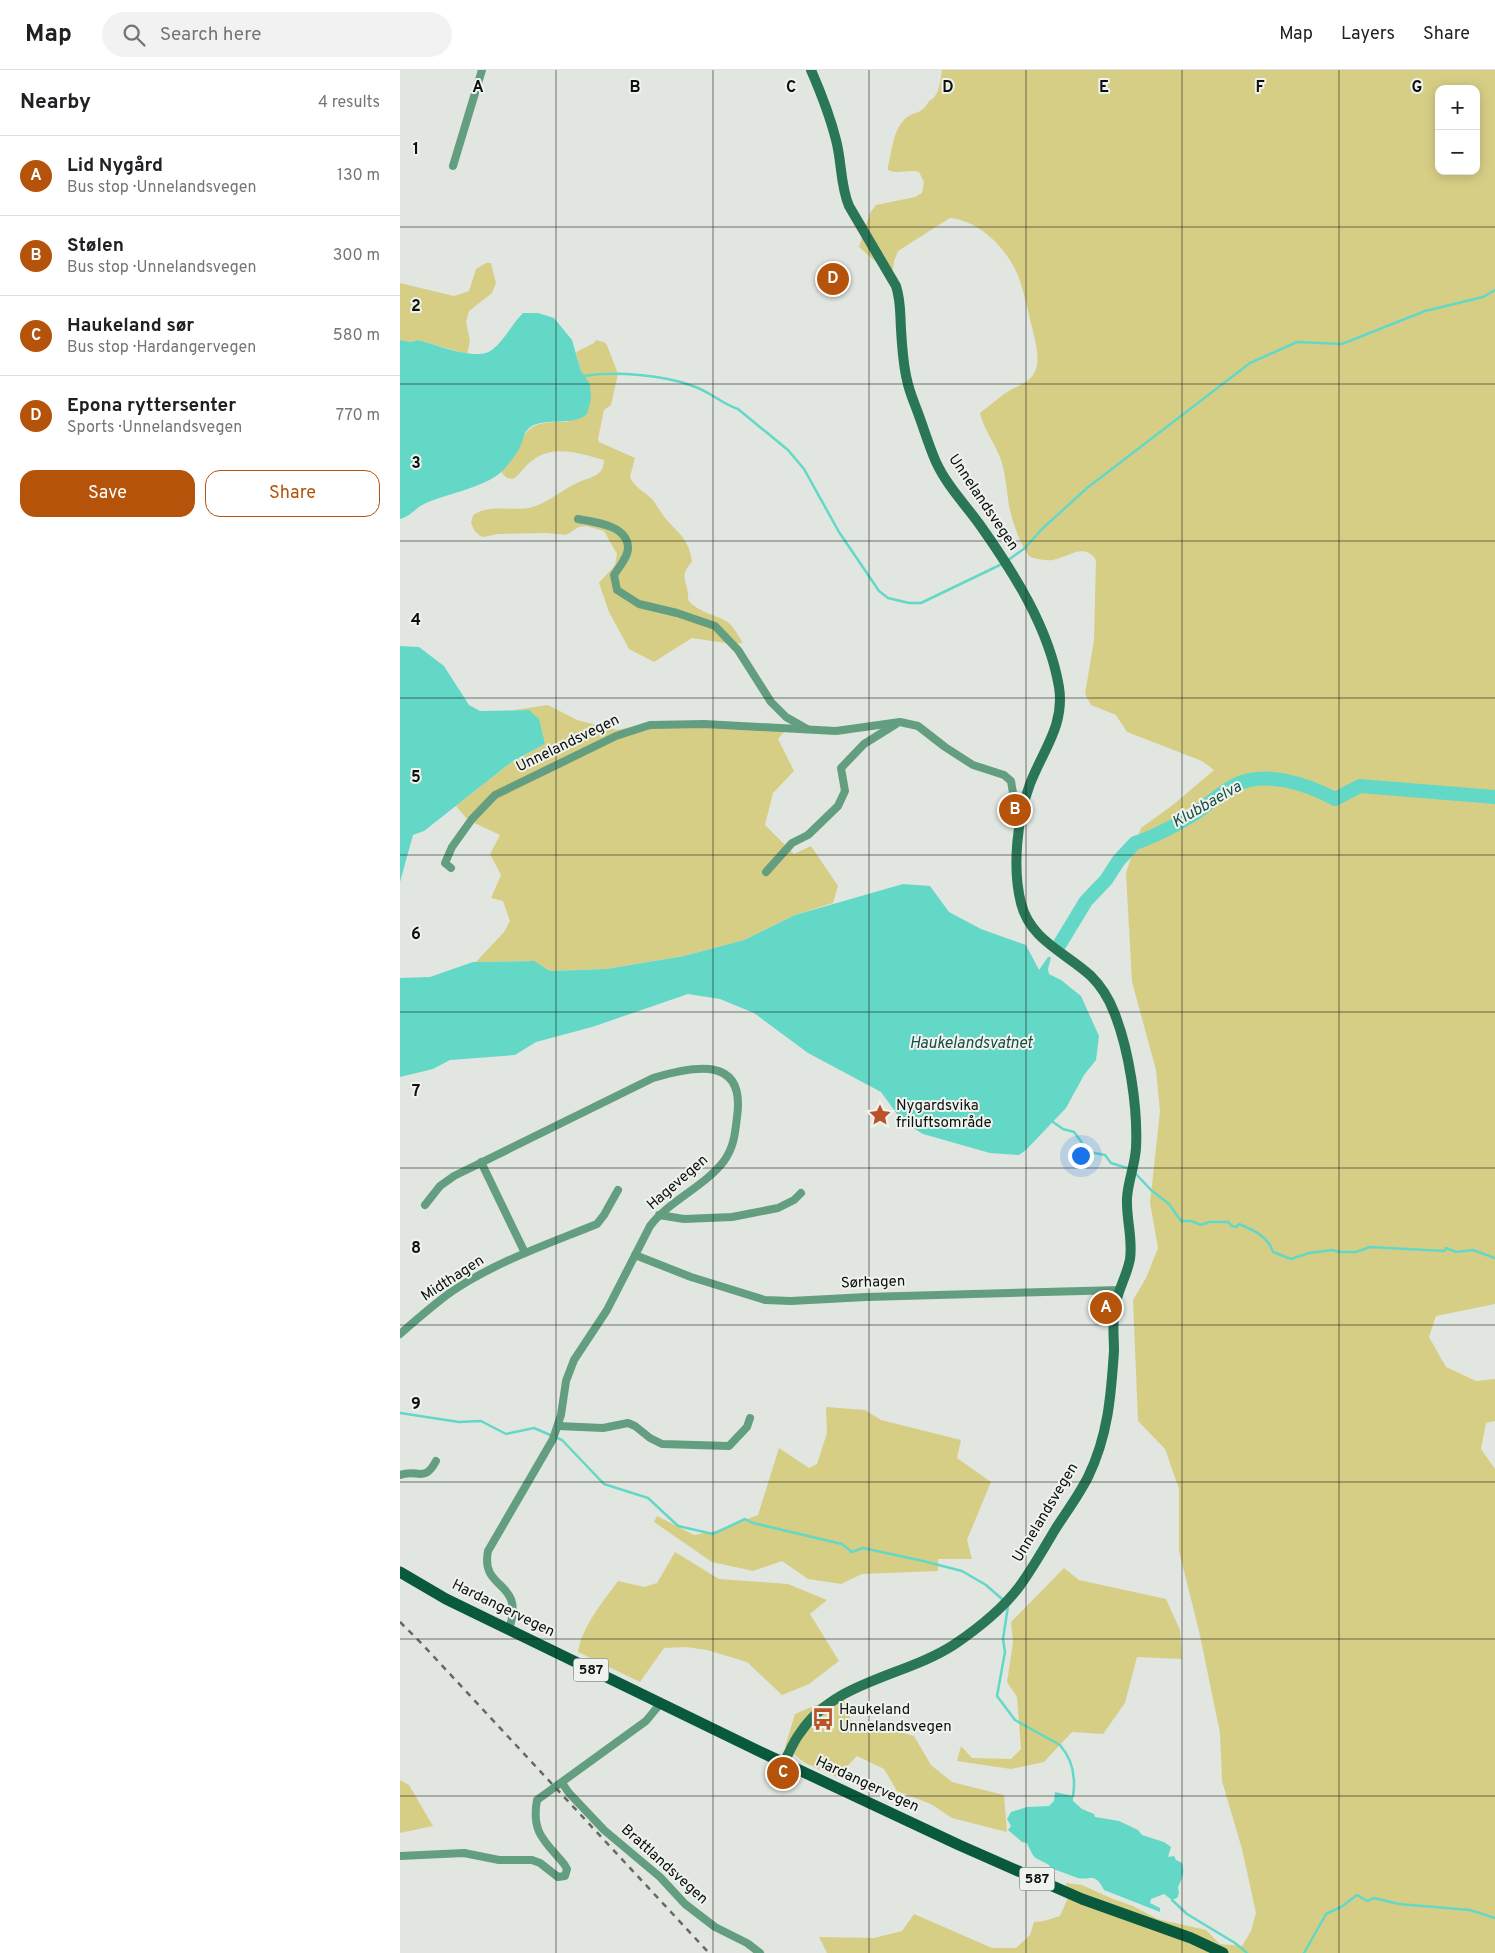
<!DOCTYPE html>
<html lang="en">
<head>
<meta charset="utf-8">
<style>
	:root { --surface:#fff; --page:#f2f2f2; --text:#202124; --muted:#757577; --line:#e0e0e0; --accent:#b45309 }
	body { margin:0; font-family:Overpass,sans-serif; background:var(--page); color:var(--text) }
	.controls { position:absolute; right:15px; top:15px; display:grid; overflow:hidden; border-radius:10px; box-shadow:0 2px 12px #0003 }
	.controls button { width:45px; height:45px; display:grid; place-items:center; padding:0; border:0; border-bottom:1px solid var(--line); background:var(--surface); color:var(--text); font:25px sans-serif }
	.you { position:absolute; left:680px; top:1085px; width:18px; height:18px; margin:-12px; border:4px solid #fff; border-radius:50%; background:#1a73e8; box-shadow:0 0 0 8px #1a73e833 }
	.badge { display:grid; place-items:center; width:32px; height:32px; border-radius:50%; background:var(--accent); color:#fff; font-size:16px; font-weight:700 }
	.pin { position:absolute; translate:-50% -50%; border:2px solid #fff; box-shadow:0 1px 5px #0006 }
	.list { margin:0; padding:0; list-style:none }
	h2 { display:flex; justify-content:space-between; align-items:center; height:65px; margin:0; padding:0 20px; font-size:21px }
	h2 small { font-size:16px; font-weight:400; color:var(--muted) }
	.list li { display:grid; grid-template-columns:32px 1fr auto; gap:15px; align-items:center; box-sizing:border-box; height:80px; padding:0 20px; border-top:1px solid var(--line) }
	.list b { display:block; font-size:19px; white-space:nowrap }
	.list p { margin:0; font-size:16px; white-space:nowrap; color:var(--muted) }
	.list em { font-size:16px; font-style:normal; color:var(--muted) }
	.actions { display:flex; gap:10px; padding:15px 20px }
	.actions a { flex:1; padding:11px 0; border:1px solid var(--accent); border-radius:15px; text-align:center; font-size:18px; color:var(--accent) }
	.actions .main { background:var(--accent); color:#fff }
	.icon { flex:none; width:28px; height:28px; fill:none; stroke:currentColor; stroke-width:2; stroke-linecap:round; stroke-linejoin:round }
	.map { position:relative; flex:none; width:1095px; height:1883px; overflow:hidden }
	header { display:flex; align-items:center; gap:30px; box-sizing:border-box; height:70px; padding:0 25px; background:var(--surface); border-bottom:1px solid var(--line) }
	header strong { font-size:24px }
	nav { display:flex; gap:28px; margin-inline-start:auto; font-size:18px }
	.search { width:350px; height:45px; background:var(--page); display:flex; align-items:center; gap:12px; box-sizing:border-box; padding:0 18px; border-radius:28px; color:var(--muted); font-size:19px }
	main { display:flex }
	aside { flex:1; background:var(--surface) }
	.map>svg:first-child { display:block }
</style>
</head>
<body>
<header>
<strong>Map</strong>
<div class="search"><svg class="icon" aria-label="search" viewBox="0 0 24 24"><circle cx="10" cy="10" r="6"/><path d="M15 15l6 6"/></svg>Search here</div>
<nav><a>Map</a><a>Layers</a><a>Share</a></nav>
</header>
<main>
<aside>
<h2>Nearby<small>4 results</small></h2>
<ul class="list">
<li><span class="badge">A</span><div><b>Lid Nygård</b><p>Bus stop · Unnelandsvegen</p></div><em>130 m</em></li>
<li><span class="badge">B</span><div><b>Stølen</b><p>Bus stop · Unnelandsvegen</p></div><em>300 m</em></li>
<li><span class="badge">C</span><div><b>Haukeland sør</b><p>Bus stop · Hardangervegen</p></div><em>580 m</em></li>
<li><span class="badge">D</span><div><b>Epona ryttersenter</b><p>Sports · Unnelandsvegen</p></div><em>770 m</em></li>
</ul>
<div class="actions"><a class="main">Save</a><a>Share</a></div>
</aside>
<div class="map">
<svg width="1095" height="1883" viewBox="0 0 1095 1883">
	<rect width="100%" height="100%" fill="#e1e6e1"/>
	<g fill="#d7ce86" fill-rule="evenodd">
		<path d="M542,0H1095V1234L1036,1246L1029,1267L1046,1297L1076,1311L1095,1309V1351L1086,1353L1081,1379L1095,1399V1883H427L419,1867L474,1868L502,1861L514,1844L592,1878H616L630,1865L634,1852L644,1851L660,1846L667,1830L666,1813L682,1815L713,1829L733,1836L758,1849L806,1860L820,1874L842,1876L851,1861L856,1843L842,1779L822,1711L820,1663L799,1561L779,1481V1419L765,1379L738,1351L733,1230L746,1208L758,1178L750,1133L760,1041L756,1000L732,912L726,803L741,758L774,734L814,700L802,691L727,662L716,645L691,635L685,624L694,570L696,490C684,472 669,487 653,490C645,491 638,489 630,487C620,476 609,443 608,428C606,415 605,402 601,390C595,373 584,360 580,343C588,337 596,330 604,324C612,318 627,314 633,305C642,293 635,270 632,257C627,238 624,219 616,201C604,176 579,151 550,148L498,181L494,191L492,206L459,177L470,143L476,135L515,127L522,123L524,112L519,102C508,99 499,105 488,100V96C492,81 493,61 504,50C513,40 520,47 529,31C540,26 540,11 542,0ZM1039,19H1076V101H1039Z"/>
		<path d="M86,193H91L96,213L92,223L69,241L66,252L70,271L67,284L18,270L11,272L0,270V213L54,226L69,221L76,199Z"/>
		<path d="M196,270L204,272L207,275L218,304L211,335L204,340L198,369L199,372L235,388L230,407C235,418 244,421 252,429C257,435 261,443 266,449C280,465 289,469 292,492C277,507 290,514 288,530C297,542 314,544 326,551C334,556 338,566 343,573L332,574L292,568L254,592L229,579L209,542L199,513L215,495L217,484L204,461L186,456L179,457L166,465L147,463L98,464L83,467L80,466L74,460L71,453L73,445C90,434 110,441 129,438C147,434 161,420 177,413C184,409 195,408 201,401C203,398 204,394 204,390C180,384 155,374 133,390C125,395 121,404 113,409L107,408L101,402C132,371 112,350 168,352L184,306L181,301L176,282L194,273Z"/>
		<path d="M148,635L177,650L217,660L244,654L389,656L378,669L394,701L373,723L365,755L394,784L411,776L438,816L433,833L395,845L344,870L284,886L206,899L150,901L133,891L76,892L104,862L110,851L103,831L91,828L101,805L90,784L100,765L68,750L56,736L113,691L145,674L129,640H114Z"/>
		<path d="M426,1337L465,1340L481,1350L561,1370L557,1388L591,1412L567,1470L572,1489H538V1501L462,1504L441,1514L408,1509L382,1491L353,1501L312,1492L254,1452L257,1446L294,1465L316,1461L358,1445L379,1378L409,1398L417,1394L427,1363Z"/>
		<path d="M275,1482L319,1509L388,1514L427,1530L410,1544L439,1591L409,1614L382,1625L347,1592L307,1580L286,1577L264,1578L240,1612L178,1582C182,1556 203,1532 218,1511L244,1517L257,1513Z"/>
		<path d="M664,1498L679,1510L766,1529L780,1560L782,1589L737,1587L725,1633L703,1664L672,1662L644,1692L611,1699L557,1691L561,1676L572,1688L611,1689L621,1679L617,1627L607,1612L613,1573L611,1552Z"/>
		<path d="M442,1624L451,1651L482,1657L514,1666L531,1695L552,1712L604,1725L607,1762L552,1748L531,1734L497,1721L484,1699L457,1686L437,1707L405,1693L385,1677L395,1644Z"/>
		<path d="M0,1710L9,1715L33,1756L0,1763Z"/>
	</g>
	<g fill="#64d8c6">
		<path d="M123,243H138L154,248L172,270L181,301L190,314L191,329L187,344C171,357 149,347 132,356C123,361 124,370 119,379C116,385 110,392 106,397C90,417 48,423 26,433C16,437 10,447 0,449V270L11,272L18,270C36,274 78,293 93,279C105,269 112,254 123,243Z"/>
		<path d="M0,576L19,577L44,596L69,635L80,641L129,640L139,649L145,674L113,691L24,761L13,765L0,812Z"/>
		<path d="M503,814L530,816L549,842L581,859L626,875L639,900L648,887H651L648,899L649,904L661,910L681,926L699,966L696,990L684,1005L666,1038L626,1080L619,1085L590,1083L523,1064L502,1051L481,1022L408,983L354,943L320,929L288,924L192,957L136,972L115,985L50,990L33,999L0,1007V908L30,907L73,892L134,891L150,901L206,899L284,886L344,870L395,845Z"/>
		<path d="M655,1722L673,1726V1731L682,1739L694,1744L695,1747L719,1751L738,1760L742,1765L764,1772L771,1777L768,1787L774,1786L776,1790L782,1793C785,1804 782,1808 778,1817L779,1823L777,1828L772,1830L764,1824L751,1829L750,1833L760,1838V1842L704,1820C694,1801 692,1811 678,1808C668,1805 662,1801 651,1799L649,1795C632,1785 636,1792 627,1773L622,1772L608,1760L611,1756L607,1749L611,1742L627,1737L649,1736L654,1731Z"/>
	</g>
	<g fill="none" stroke-linecap="round" stroke-linejoin="round">
		<g stroke="#64d8c6" stroke-width="2.5">
			<path d="M184,306C215,301 264,305 293,316C309,321 322,334 338,339L388,380L404,399L439,462L479,521L488,528L509,533H521L602,494"/>
			<path d="M607,491L625,478L642,459L687,418L850,293L897,272L942,274L1025,241L1083,227L1095,220"/>
			<path d="M653,1052L663,1059L674,1062L689,1082L705,1085L711,1093L727,1098"/>
			<path d="M736,1104L751,1120L769,1134L781,1151H791L801,1155L809,1152H828L832,1156L836,1157L839,1154C853,1160 868,1166 873,1182L891,1189L909,1183L932,1180L940,1182H956L970,1177L1044,1181L1046,1178L1056,1182L1073,1180L1095,1188"/>
			<path d="M0,1343L59,1352L81,1351L106,1364L134,1358L162,1370L204,1414L248,1428L278,1456L313,1464L345,1449L353,1453L442,1474L452,1482L463,1478L523,1491L562,1501L586,1515L602,1529"/>
			<path d="M608,1536L603,1569L605,1582L597,1626L615,1650L660,1675C673,1690 676,1707 673,1726"/>
			<path d="M772,1830L787,1844L835,1873L847,1883"/>
			<path d="M904,1883L926,1844L941,1837L957,1825L967,1831L974,1828L999,1834L1070,1840L1095,1848"/>
		</g>
		<path stroke="#64d8c6" stroke-width="14" d="M658,877L686,831L706,810L719,790L735,773C754,767 774,756 791,746C806,737 819,723 835,715C866,700 907,714 935,729L960,716L1095,727"/>
		<g stroke="#639e81" stroke-width="8">
			<path d="M53,96L82,0"/>
			<path d="M178,449C194,452 228,455 228,478C228,487 219,497 214,505L217,520L239,534L277,543L315,556L338,580L371,632L386,647L407,659"/>
			<path d="M51,798L45,793L52,777L72,749L95,725L216,666L250,655L304,654L436,661L500,652L518,656L545,677L573,695L604,705L611,711L615,735L622,739"/>
			<path d="M366,802L392,773L408,765L438,736L445,721L441,698L464,674L496,654"/>
			<path d="M81,1092L125,1183"/>
			<path d="M25,1135L40,1116L54,1106L253,1008C294,996 346,985 337,1047C335,1064 334,1077 324,1091C304,1117 270,1130 250,1156L207,1240L174,1290L166,1311L161,1345L153,1369L88,1481C80,1522 126,1509 109,1559"/>
			<path d="M259,1145L284,1149L332,1147L378,1138L394,1130L401,1123"/>
			<path d="M235,1185L291,1207L365,1230L391,1231L466,1227L720,1220"/>
			<path d="M0,1264C16,1250 33,1235 51,1222C95,1192 148,1174 197,1154L204,1145L218,1120"/>
			<path d="M158,1356L203,1358L228,1353L235,1356L250,1368L262,1374L329,1376L347,1357L350,1348"/>
			<path d="M0,1405C17,1398 24,1414 36,1391"/>
			<path d="M162,1713L169,1723L204,1760L260,1807L285,1834L315,1857L347,1873L360,1883"/>
			<path d="M0,1786L64,1783L99,1790H132L140,1793L158,1807L165,1806L167,1799L164,1794C145,1771 131,1763 137,1730L246,1651L260,1634"/>
		</g>
		<path stroke="#2a7757" stroke-width="10" d="M384,1693C389,1683 393,1672 400,1663C435,1610 505,1607 555,1574C577,1559 603,1538 619,1517C633,1498 644,1478 656,1458C667,1441 679,1425 688,1407C708,1366 711,1326 714,1281C714,1267 712,1252 715,1238C717,1221 727,1206 730,1189C733,1168 726,1149 727,1128C728,1111 735,1095 736,1078C738,1038 729,979 714,942C709,929 701,916 691,906C665,882 630,870 621,833C612,798 617,748 630,714C643,680 665,655 659,617C649,558 614,503 580,455C565,434 547,416 536,392C529,376 524,359 518,343C514,332 509,321 507,310C503,294 502,276 501,259C500,244 501,231 496,216L449,136C440,115 442,92 436,70C430,46 421,23 411,0"/>
		<path stroke="#09593c" stroke-width="11" d="M0,1502L46,1529L365,1684L559,1775L682,1829L791,1868L823,1883"/>
		<path stroke="#656865" stroke-width="2.5" stroke-dasharray="6 6" stroke-linecap="butt" d="M0,1552L23,1575L309,1883"/>
	</g>
	<path fill="none" stroke="#0e100e" stroke-width="1" stroke-opacity="0.55" d="M156,0V1883M313,0V1883M469,0V1883M626,0V1883M782,0V1883M939,0V1883M0,157H1095M0,314H1095M0,471H1095M0,628H1095M0,785H1095M0,942H1095M0,1098H1095M0,1255H1095M0,1412H1095M0,1569H1095M0,1726H1095"/>
	<defs>
		<symbol id="sight-bare" viewBox="-9 -9 18 18"><path d="M0-6L1.8-2.2L6-1.7L2.9 1.2L3.7 5.4L0 3.3L-3.7 5.4L-2.9 1.2L-6-1.7L-1.8-2.2Z" fill="#ba5428" stroke="#eff3ee" stroke-width="2.5" paint-order="stroke"/></symbol>
		<symbol id="bus-bare" viewBox="-9 -9 18 18"><path d="M-5-6H5V4H4V6H2V4H-2V6H-4V4H-5ZM-3.5-4V0h7V-4ZM-3.5 1.2v1.5H-2V1.2ZM2 1.2v1.5H3.5V1.2Z" fill="#ba5428" stroke="#eff3ee" stroke-width="2.5" paint-order="stroke"/></symbol>
	</defs>
	<g fill-rule="evenodd">
		<use href="#sight-bare" x="464" y="1029" width="32" height="32"/>
		<use href="#bus-bare" x="407" y="1633" width="32" height="32"/>
	</g>
	<g text-anchor="middle" dominant-baseline="central" stroke-width="4" stroke-linejoin="round" paint-order="stroke">
		<g fill="#eff3ee" stroke="#525451" stroke-width="1">
			<rect x="173.5" y="1588.5" width="35" height="23" rx="4"/>
			<rect x="619.5" y="1797.5" width="35" height="23" rx="4"/>
		</g>
		<g font-size="14" font-weight="bold" fill="#0e100e">
			<text x="191" y="1600">587</text>
			<text x="637" y="1809">587</text>
		</g>
		<g font-size="15" fill="#0e100e" stroke="#eff3ee">
			<text transform="translate(583 433) rotate(56)">Unnelandsvegen</text>
			<text transform="translate(168 674) rotate(-26)">Unnelandsvegen</text>
			<text transform="translate(278 1113) rotate(-41)">Hagevegen</text>
			<text transform="translate(53 1209) rotate(-33)">Midthagen</text>
			<text transform="translate(473 1213) rotate(-2)">Sørhagen</text>
			<text transform="translate(646 1443) rotate(-59)">Unnelandsvegen</text>
			<text transform="translate(103 1539) rotate(26)">Hardangervegen</text>
			<text transform="translate(467 1715) rotate(25)">Hardangervegen</text>
			<text transform="translate(264 1795) rotate(42)">Brattlandsvegen</text>
		</g>
		<g font-size="15" fill="#0e100e" stroke="#eff3ee" text-anchor="start">
			<text x="496" y="1036">Nygardsvika<tspan x="496" dy="17">friluftsområde</tspan></text>
			<text x="439" y="1640">Haukeland<tspan x="439" dy="17">Unnelandsvegen</tspan></text>
		</g>
		<g font-size="16" font-style="italic" fill="#194c45" stroke="#eff3ee">
			<text transform="translate(807 735) rotate(-30)">Klubbaelva</text>
			<text x="571" y="974">Haukelandsvatnet</text>
		</g>
	</g>
	<g font-size="16" text-anchor="middle" font-weight="bold" fill="#0e100e" stroke="#eff3ee" stroke-width="4" stroke-linejoin="round" paint-order="stroke">
		<text x="78" y="22">A</text>
		<text x="235" y="22">B</text>
		<text x="391" y="22">C</text>
		<text x="548" y="22">D</text>
		<text x="704" y="22">E</text>
		<text x="860" y="22">F</text>
		<text x="1017" y="22">G</text>
		<text x="16" y="84">1</text>
		<text x="16" y="241">2</text>
		<text x="16" y="398">3</text>
		<text x="16" y="555">4</text>
		<text x="16" y="712">5</text>
		<text x="16" y="869">6</text>
		<text x="16" y="1026">7</text>
		<text x="16" y="1183">8</text>
		<text x="16" y="1339">9</text>
	</g>
</svg>
<div class="controls">
<button>+</button>
<button>−</button>
</div>
<div class="you"></div>
<div class="pin badge" style="left:706px;top:1238px">A</div>
<div class="pin badge" style="left:615px;top:740px">B</div>
<div class="pin badge" style="left:383px;top:1703px">C</div>
<div class="pin badge" style="left:433px;top:209px">D</div>
</div>
</main>
</body>
</html>
